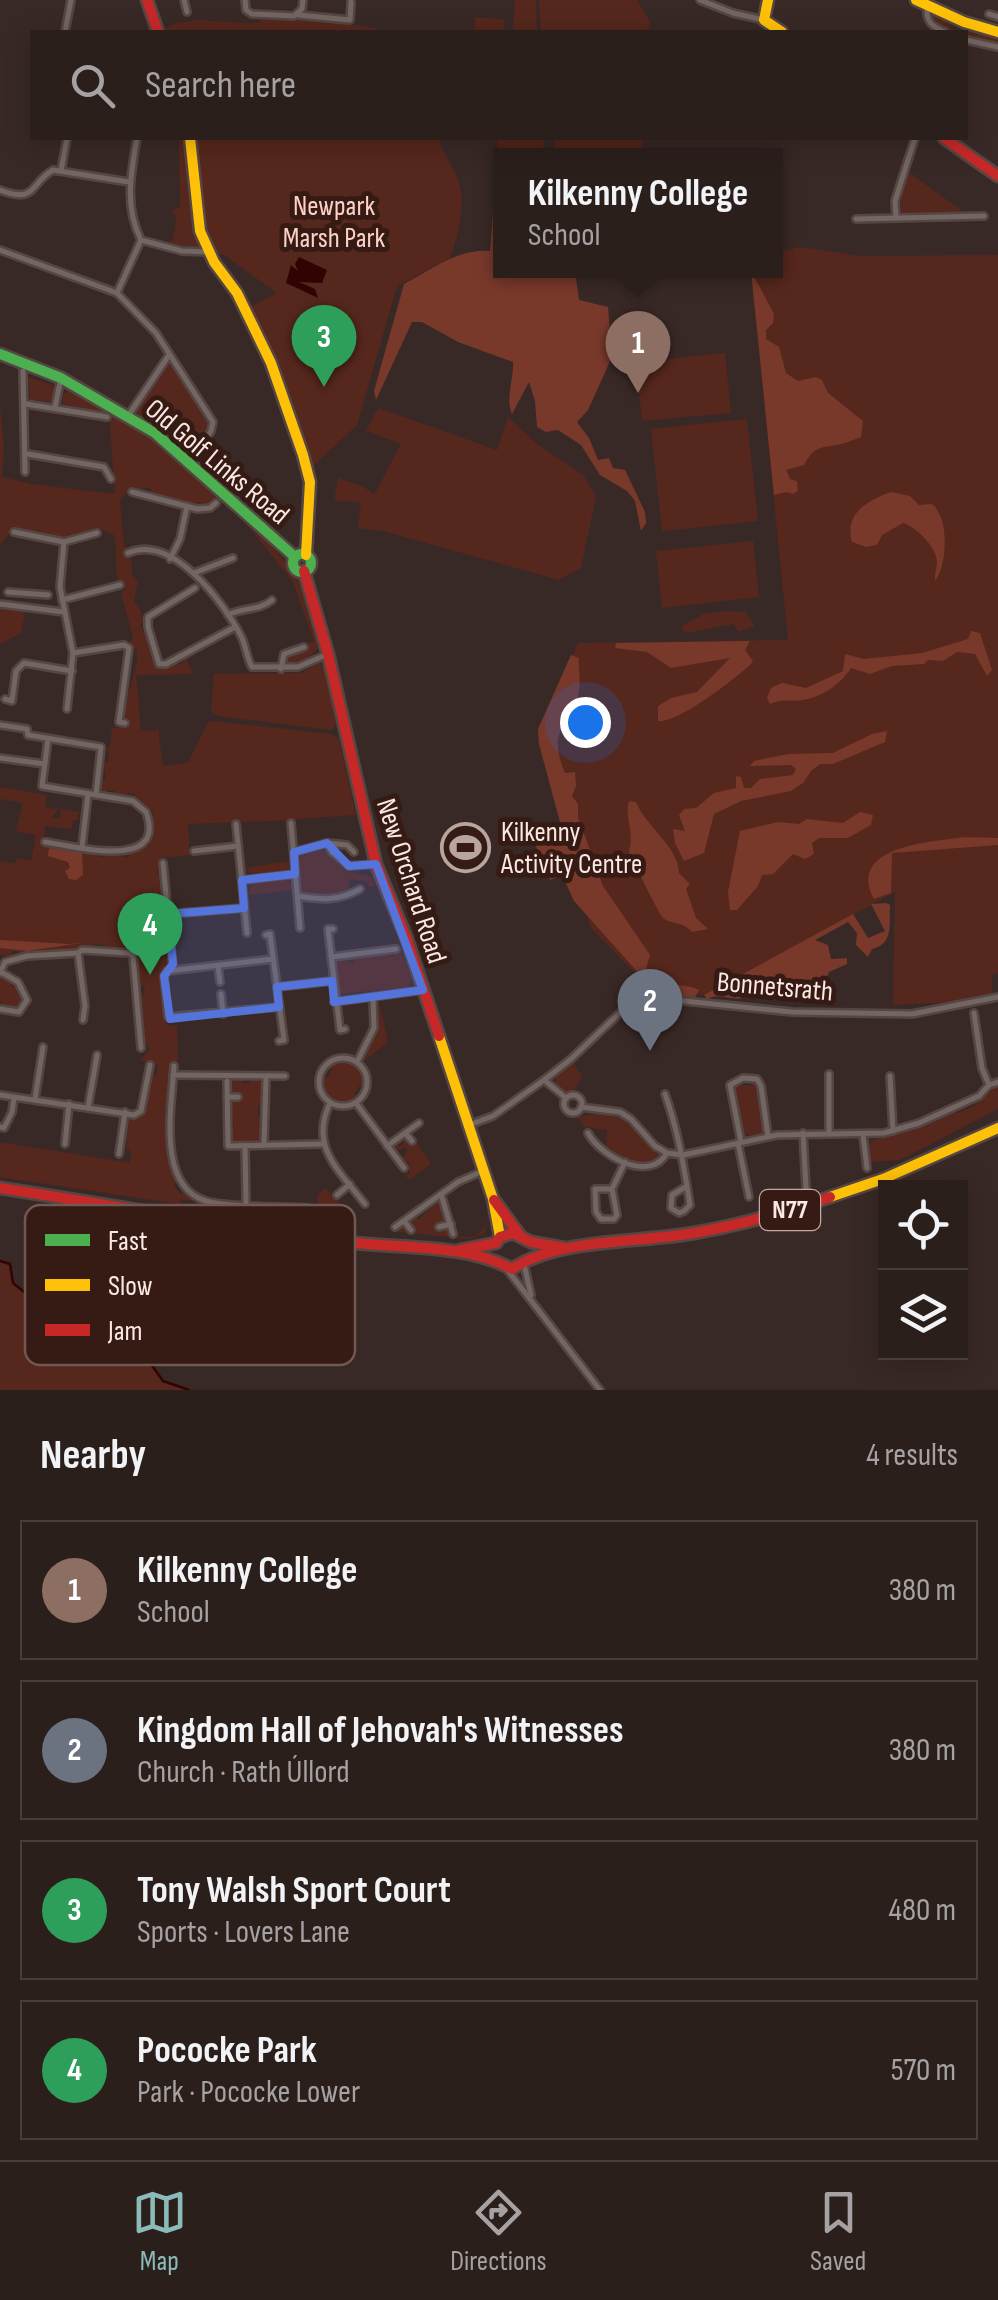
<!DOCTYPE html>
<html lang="en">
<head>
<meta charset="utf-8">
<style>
	:root { --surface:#2b1f1c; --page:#332725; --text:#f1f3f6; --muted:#a6a2a3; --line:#473d3b; --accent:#8bbbb9 }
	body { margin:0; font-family:"Sofia Sans Condensed",sans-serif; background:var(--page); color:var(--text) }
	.controls { position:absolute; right:30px; bottom:30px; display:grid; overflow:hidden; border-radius:0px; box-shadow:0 5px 25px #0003 }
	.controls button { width:90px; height:90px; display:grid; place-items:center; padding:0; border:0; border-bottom:2px solid var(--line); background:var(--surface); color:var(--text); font:50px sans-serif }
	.you { position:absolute; left:585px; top:722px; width:35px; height:35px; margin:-25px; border:8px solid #fff; border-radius:50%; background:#1a73e8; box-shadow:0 0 0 15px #1a73e833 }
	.badge { display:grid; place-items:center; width:65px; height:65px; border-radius:50%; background:var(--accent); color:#fff; font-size:32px; font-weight:700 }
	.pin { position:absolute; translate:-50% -82px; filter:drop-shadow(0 2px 5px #0008) }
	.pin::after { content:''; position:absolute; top:52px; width:35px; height:30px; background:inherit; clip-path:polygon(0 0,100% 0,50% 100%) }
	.popup { position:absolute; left:493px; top:148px; width:290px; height:130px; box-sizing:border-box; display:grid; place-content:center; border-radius:0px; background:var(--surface); filter:drop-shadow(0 2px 8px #0005); font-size:32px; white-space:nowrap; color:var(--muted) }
	.popup b { font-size:38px; color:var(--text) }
	.popup::after { content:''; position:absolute; left:50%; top:100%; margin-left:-20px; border:20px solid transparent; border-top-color:var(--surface) }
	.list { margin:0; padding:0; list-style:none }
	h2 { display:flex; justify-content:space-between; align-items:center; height:130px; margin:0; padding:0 40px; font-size:42px }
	h2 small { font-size:32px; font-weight:400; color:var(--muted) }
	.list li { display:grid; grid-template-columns:65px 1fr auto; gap:30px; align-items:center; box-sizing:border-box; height:140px; margin:0 20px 20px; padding:0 20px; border:2px solid var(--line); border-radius:0px }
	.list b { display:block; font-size:38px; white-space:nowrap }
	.list p { margin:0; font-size:32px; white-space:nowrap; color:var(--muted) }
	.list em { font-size:32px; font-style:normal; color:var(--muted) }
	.icon { flex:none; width:55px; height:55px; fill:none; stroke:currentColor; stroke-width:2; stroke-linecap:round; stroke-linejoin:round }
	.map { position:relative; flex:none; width:998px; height:1390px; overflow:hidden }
	.search { position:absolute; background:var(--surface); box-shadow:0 5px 25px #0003; left:30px; right:30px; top:30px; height:110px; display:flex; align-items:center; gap:25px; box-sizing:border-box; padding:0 35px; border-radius:0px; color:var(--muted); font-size:38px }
	.sheet { height:770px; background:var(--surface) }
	nav { display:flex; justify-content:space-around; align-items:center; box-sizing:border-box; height:140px; border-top:2px solid var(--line); background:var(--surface); font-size:28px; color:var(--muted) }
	nav a { display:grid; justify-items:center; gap:5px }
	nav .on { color:var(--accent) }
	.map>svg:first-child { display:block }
</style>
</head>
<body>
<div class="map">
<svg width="998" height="1390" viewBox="0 0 998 1390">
	<rect width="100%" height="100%" fill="#392926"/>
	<g fill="#56271d">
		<path d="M515,0H536L537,32H513Z"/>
		<path d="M539,0H637L650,22L649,32H541Z"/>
		<path d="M931,14L946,21L951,29L998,38V42L966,38V32C952,32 933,28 931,14Z"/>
		<path d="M475,17L505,20L503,32H474Z"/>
		<path d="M262,18L338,22L378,29V32H165L163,29C195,13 225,25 259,23Z"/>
		<path d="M179,138H186L194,225L199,247L196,249L168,242L173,239L177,215L172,214L173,210L180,207Z"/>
		<path d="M195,138H438C443,155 455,167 459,183C466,205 458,237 450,258L397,286L357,425L313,466H310L290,404L264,340L240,291L213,255L220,259L252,306L277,293L224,255L213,253L202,215Z"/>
		<path d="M504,138H545L543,155H500V203L494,200L498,139L503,141Z"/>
		<path d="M555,138H643L642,155H554Z"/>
		<path d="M908,172L968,215L902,214L900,199Z"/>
		<path d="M800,247L860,256L998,255V973L992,975V993L952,1002L893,1005L895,892L704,995L654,992L590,927L542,732L578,643L788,640L751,271L776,270V253Z"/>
		<path d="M725,353L731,413L642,421L636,362Z"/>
		<path d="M168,359L210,421L209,429L194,450L182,447C170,429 147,427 137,411Z"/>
		<path d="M28,377L52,385L54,391L51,402L30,399Z"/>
		<path d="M68,391L100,408V413L63,404V394Z"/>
		<path d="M0,408L4,446L2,477L31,484L115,494L109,413L150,437L221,499L215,498L206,507L205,503L198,502L197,507L151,493V488H144L140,492L132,486L120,501L124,547H128L124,554L131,557L132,575L138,582L134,602L139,607L144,622L140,624L143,632H147L157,665L163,669L176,662L178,666L186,659L193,674L136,675L141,731L158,730L163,766L188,763L208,722L212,721L331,734L339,739L356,815L296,819V844L294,820L188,824L190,855L159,858L165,859V862H161V868L157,869L158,874H161L166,912L162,913V917H166L169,948L165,949V957H170L171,967L163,973L162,977L168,1026L177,1025L178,1065H171C168,1105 163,1144 177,1182L174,1185L180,1194L186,1192L208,1204L288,1209V1214L309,1211L317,1219L324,1212L321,1204H317L318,1194L325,1188L339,1202L336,1205L347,1220L339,1226L181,1199L180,1204L0,1177V1142L130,1163L131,1153L125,1145L129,1142L124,1140L130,1118L144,1114L148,1089L153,1086L149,1084L151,1078L157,1074L158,1065L140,1060L150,1050L142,1039L141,996L145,994L144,986L139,987L134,953L94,943L93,947C83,947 76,951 67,951C51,951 37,951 21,955L17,951H12V956L0,955V861L15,864L17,858L31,861L36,835L16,831L23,803L0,799V787L47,795L45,807L58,809L52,818L60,819L61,809L79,812L77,820H73L72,829L45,826L43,845L98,852L99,857H106L107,853L129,858V854L145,844L149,846L153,838L149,836L150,818L154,816L151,809L147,810L135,799V794L128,793L126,797L115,795V791L107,790L106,794L100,790L101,781L106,778L103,763L108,762L109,751L105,750L110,746L112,728L127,727L128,720L123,713L137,663V651L130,643L133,637L121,593L125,590V583L118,580C114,565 118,550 114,535L96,527L90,534L81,537L80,533L72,535L73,539L42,536L41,532L35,531L34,535L20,533L13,528L0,545Z"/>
		<path d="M378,408L497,450L508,417L537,444L583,475L596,496L581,568L559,580L383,531L358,528L361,502L334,501L338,478L364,487L374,495L401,444L366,431Z"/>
		<path d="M747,419L758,521L662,531L651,429Z"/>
		<path d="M240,516C284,555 311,587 320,647L301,663L288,664L285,661L287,656L296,655L294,651H306L307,644L314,641L293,582Z"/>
		<path d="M753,541L759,597L662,608L656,551Z"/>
		<path d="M0,609L25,612L21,633L0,644Z"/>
		<path d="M726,611L746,612L755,626L738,632L734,624L685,633L681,626L704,614Z"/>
		<path d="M319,663L325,668L336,723L332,730L218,716L211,711L214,674L301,673Z"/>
		<path d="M319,847L347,871L371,877L376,885L370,887L365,881L349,879V893L319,897V892L315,896L301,891L297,858L301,853L306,856L308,850Z"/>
		<path d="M290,861L289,871L252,874L245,868Z"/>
		<path d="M288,880L294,890L248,895L252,883Z"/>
		<path d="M401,950L412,979L408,987L339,994L335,961L347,959L348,963L354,962V958L385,953L392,957Z"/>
		<path d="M0,978L15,982L12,986L21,990L25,1001L20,1009L5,1010L0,1000Z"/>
		<path d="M379,1002L388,1042L364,1061L378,1028Z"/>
		<path d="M338,1061L357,1064L362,1075L363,1088L359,1086L354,1094L357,1097C339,1111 322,1098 323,1076L328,1078L332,1070L328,1067Z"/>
		<path d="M573,1063L582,1077L572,1092H564L556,1085V1077Z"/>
		<path d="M224,1079H242V1083H250V1079L263,1082L262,1105H258V1116L262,1117L259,1142L232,1141L230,1126L234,1125L230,1103L239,1099V1095L231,1093L229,1081Z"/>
		<path d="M737,1081L738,1085H751L754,1081L758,1086L764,1129L761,1135H743L734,1088Z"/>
		<path d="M998,1085V1109L900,1160L871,1162L868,1145L874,1140L909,1131L952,1111L957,1113L972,1107Z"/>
		<path d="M602,1113L626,1120L659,1152L660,1159C641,1173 624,1156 606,1147L607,1130L585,1127L577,1117Z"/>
		<path d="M402,1138L411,1144L415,1141L431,1164L409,1180L405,1175L410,1172L407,1167L410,1164L402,1158L408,1151L405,1147L398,1151L393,1148L396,1144L399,1147L404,1143Z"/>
		<path d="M439,1201L444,1219H447L438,1225L439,1229L447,1228L452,1236L474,1237L484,1229L487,1216L485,1233L470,1239L398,1232L404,1224L410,1232L413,1230L410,1221L414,1217L419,1219Z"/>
		<path d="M0,1261L10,1264L13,1283C19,1288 28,1294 32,1300C44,1319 43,1338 65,1350L131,1336L163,1381L189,1390H0Z"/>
	</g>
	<g fill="#78392b">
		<path d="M494,200L500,203V270L575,271L579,300L608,307L610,332L616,348L588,410L577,422L589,438L598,460L609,458L613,468L625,470L645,512L646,523L641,531L635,501L627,491L600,475L581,445L558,430L546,432L537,427L535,401L529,382L512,414C505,399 514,379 513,362L458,342L422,322H412L376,400L374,391L404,284C433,269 456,249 490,251Z"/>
		<path d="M751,271L774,314L773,323L766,330V339L779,347L786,373L798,381L816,377L822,380L828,393L863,421L861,437C853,440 844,444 836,445C819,448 814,447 804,465L786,470L790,479L797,481L798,491L793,494L786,492L774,495Z"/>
		<path d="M891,492L910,496L919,505L932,504C949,517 948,564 935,581C934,575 937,569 937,563C937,547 915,526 903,523L882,535L877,545L866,547L852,542C844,513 867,501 891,492Z"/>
		<path d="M971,631L980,633L992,670L987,676L975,654L957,652L943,661L928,660L924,664L892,666L870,674L851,668C841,684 822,697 803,700C790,702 782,698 770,704L767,698L771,688L782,683L806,688L843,671L845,654L864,659L922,653L968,639Z"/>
		<path d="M750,641L745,650L753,661L751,664C735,679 677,724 658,721V706L671,698L697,692L730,658L671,668L647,652L615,648L616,643Z"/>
		<path d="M571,655L579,658C578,669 581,680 579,691C575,727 544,723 565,773L575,772L576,786L572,796L578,804V817L603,886L650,955L646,969C659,989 681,981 699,990L695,997L662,995L652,988L574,901L562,875L550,880L535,844L564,837L539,744L538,729Z"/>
		<path d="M887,731L885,742L833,764H820L811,771L803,783L791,791L741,801L714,814L704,853L684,861L675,843L673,829L685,831L679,815L684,809L696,808L714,793L736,788V776L741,777L744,788H751L760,779L793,775L796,769L791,765L750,766L754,761L788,754L833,753L872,734Z"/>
		<path d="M629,801L636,802C647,828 678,846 679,873L690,884L686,889L696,918L708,929L692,932C683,921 672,925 663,918C659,914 633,861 629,852C635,831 624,818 629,801Z"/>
		<path d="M860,812L873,815L871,825L848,838H819L812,843L814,854L805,859L793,854L773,874L762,875L758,886L737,910H730L728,892L740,831L778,822L799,824L807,819L843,823Z"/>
		<path d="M964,837L998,838V845L892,853L891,893L874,899C846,846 931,842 964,837Z"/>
		<path d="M49,848L82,853L83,875L76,880L69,879L65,871L70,868L68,862L48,856Z"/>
		<path d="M886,903L890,905C889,924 894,944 872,949L868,957L856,945L857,933L848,922L815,940L828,945L831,959L847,958V964L829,972L825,981L816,979L800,993L763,995L759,986C739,1011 726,989 707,999L704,995L853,914L868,938L885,931L871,904Z"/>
		<path d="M0,940L69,944L88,942L27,951L0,948Z"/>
	</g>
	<path fill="#310403" d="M299,257L327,270L322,283L299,282L315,289L318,298L286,283L291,265L298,271L295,264Z"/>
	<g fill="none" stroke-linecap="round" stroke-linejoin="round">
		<path stroke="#310403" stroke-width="2.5" d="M0,1261L10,1264L13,1283C19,1288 28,1294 32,1300C44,1319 44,1337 64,1350L108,1337L131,1336L163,1381L189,1390"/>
		<defs>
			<g id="street">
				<path d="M184,0L187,12"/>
				<path d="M245,0L246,10L252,14L294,16L302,9L303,0"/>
				<path d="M700,0L733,13L764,20"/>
				<path d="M927,6C926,22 931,26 945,32"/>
				<path d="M989,14L998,17"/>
				<path d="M298,15L350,20L351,2"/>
				<path d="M65,32L71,0"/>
				<path d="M966,40L998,47"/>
				<path d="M137,138C131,173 124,206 141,240L182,251L208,252"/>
				<path d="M61,171L67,138"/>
				<path d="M0,190C37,204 29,184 53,170L129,182"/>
				<path d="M896,216L895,201L915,138"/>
				<path d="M856,219L984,216"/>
				<path d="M0,250L117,293L156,333L213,422L211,431L191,462"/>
				<path d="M117,293L141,240"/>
				<path d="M23,371L25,472"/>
				<path d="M26,404L107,417"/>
				<path d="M55,407L61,378"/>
				<path d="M128,416L169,355"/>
				<path d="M28,454L104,467L111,479"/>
				<path d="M132,492L197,509L210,508L216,503"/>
				<path d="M14,532L64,542L97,533"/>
				<path d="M64,542L60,587L73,653L67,709"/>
				<path d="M128,553C173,533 225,604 242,638C246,647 247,659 252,667H298L328,654"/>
				<path d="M170,559L180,539L187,506"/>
				<path d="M194,573L233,558"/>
				<path d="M195,588L148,617V627L159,664H166L235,627"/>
				<path d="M8,592L48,595"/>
				<path d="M62,600L120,585"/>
				<path d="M0,604L64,612"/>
				<path d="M228,615C243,607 259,611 272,600"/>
				<path d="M73,653L124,645L129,648L119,722L125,723"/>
				<path d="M281,669L284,654L304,647"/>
				<path d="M5,699L12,701L16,671L24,663L72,671"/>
				<path d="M0,725L27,729L28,735L101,747L96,795"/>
				<path d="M0,758L45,764"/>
				<path d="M291,823L300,928"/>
				<path d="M236,824L247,933"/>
				<path d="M45,842C74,846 168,872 146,812L133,801L42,786L48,739"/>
				<path d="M327,843L332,852L349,866L376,864"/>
				<path d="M82,847L88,794"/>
				<path d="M194,851L238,846"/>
				<path d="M294,852L327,843L347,845L354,852"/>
				<path d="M163,863L173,969"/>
				<path d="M243,880L295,874"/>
				<path d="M298,896C322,900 339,901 360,889"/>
				<path d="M168,914L244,908"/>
				<path d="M333,929H328L340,1030L345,1029"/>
				<path d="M266,935L270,934L284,1040L279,1041"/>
				<path d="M78,953L85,1006L83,1020"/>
				<path d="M331,957L396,949"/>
				<path d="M273,959L167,971L164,976L168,1017L279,1007"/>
				<path d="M218,966L220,982"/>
				<path d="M0,973L5,962L27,956L78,953L82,950L129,953L133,956L141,1048"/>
				<path d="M277,987L332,981"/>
				<path d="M221,994L223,1014"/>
				<path d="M334,1002L423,990"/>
				<path d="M0,1009L19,1012L27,1000L18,982L1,972"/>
				<path d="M974,1013L982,1068L989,1085"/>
				<circle cx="343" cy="1082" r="24"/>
				<path d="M358,1060L374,1028L373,997"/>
				<path d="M174,1066C172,1105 156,1186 206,1201C231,1208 279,1206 307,1208L317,1212"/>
				<path d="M829,1074V1134"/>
				<path d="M173,1075L285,1076"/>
				<path d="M890,1076L893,1131"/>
				<path d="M544,1080L566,1098"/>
				<path d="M227,1081L228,1146L322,1144"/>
				<path d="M665,1094C678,1130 684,1167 690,1205L684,1211L679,1213L671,1208L672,1195L687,1186"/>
				<path d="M0,1095L134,1115L141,1111L150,1065"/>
				<circle cx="573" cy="1104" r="9"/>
				<path d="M227,1097H238"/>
				<path d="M35,1099L43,1047"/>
				<path d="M330,1103C309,1147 339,1170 365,1204"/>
				<path d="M356,1103L404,1168"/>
				<path d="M581,1107L620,1112L631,1119L655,1146L667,1153L683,1155L777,1135L884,1133L919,1123L979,1096L989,1085L998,1082"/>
				<path d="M88,1108L97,1055"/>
				<path d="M469,1125L493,1116L544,1080L571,1059L625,1008L655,998L792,1012L912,1014L998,997"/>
				<path d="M0,1127L4,1128L12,1112L14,1098"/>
				<path d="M405,1133L412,1141"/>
				<path d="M588,1133C601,1157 650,1183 667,1153"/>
				<path d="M803,1133L806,1188"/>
				<path d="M863,1135L867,1168"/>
				<path d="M741,1142L730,1085L743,1078L757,1079L761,1086L768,1136"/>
				<path d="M738,1143L749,1197"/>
				<path d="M65,1144L69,1104"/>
				<path d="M264,1145L266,1078"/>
				<path d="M245,1146L246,1203"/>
				<path d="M387,1146L419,1123"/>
				<path d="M119,1154L125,1112"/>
				<path d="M612,1189H595L596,1212L601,1219H614L617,1215L612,1189L625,1162"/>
				<path d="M441,1194L453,1234"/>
				<path d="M337,1195L350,1184"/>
				<path d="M404,1221L411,1230"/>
				<path d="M395,1227L458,1182L483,1171"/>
				<path d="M439,1227L451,1224"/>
				<path d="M524,1264L531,1295"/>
				<path d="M506,1268L600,1390"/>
			</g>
			<g id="fast">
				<path d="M0,354L61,378L155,433L295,557"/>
				<circle cx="302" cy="563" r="9"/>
			</g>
			<g id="slow">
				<path d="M768,0L764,20L782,32"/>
				<path d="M916,0L964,22L998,32"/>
				<path d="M190,138L200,231L214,262L237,293L271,363L303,455L310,482L306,555"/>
				<path d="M439,1036L493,1199L500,1237"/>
				<path d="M830,1197L883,1179L998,1128"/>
			</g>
			<g id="jam">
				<path d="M147,0L158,32"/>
				<path d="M944,138L998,176"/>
				<path d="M304,571L328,654L376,864L406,937L439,1036"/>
				<path d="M0,1188C116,1206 231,1227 347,1242C402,1249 463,1243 512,1269C558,1238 639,1243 694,1233C740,1225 786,1212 830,1197"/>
				<path d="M494,1200L519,1234"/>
				<path d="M460,1250L496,1243L500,1237L513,1233L531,1242L564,1248"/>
			</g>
		</defs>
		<use href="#street" stroke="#544642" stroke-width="10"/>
		<use href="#fast" stroke="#544642" stroke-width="15"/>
		<use href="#slow" stroke="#544642" stroke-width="15"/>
		<use href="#jam" stroke="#544642" stroke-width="15"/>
		<use href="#street" stroke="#736562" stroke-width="5"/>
		<use href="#fast" stroke="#4caf50" stroke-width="10"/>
		<use href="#slow" stroke="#ffc107" stroke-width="10"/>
		<use href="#jam" stroke="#c62828" stroke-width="10"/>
	</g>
	<path fill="#5574db" fill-opacity="0.2" stroke="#5574db" stroke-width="8" stroke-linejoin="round" d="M327,843L349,866L376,864L423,990L334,1002L332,981L277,987L279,1007L170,1019L164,976L173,964L168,914L244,908L242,880L295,874L294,852Z"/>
	<defs>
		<symbol id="stadium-ring" viewBox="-11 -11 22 22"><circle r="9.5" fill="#361b15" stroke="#b8a5a1" stroke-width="1.5"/><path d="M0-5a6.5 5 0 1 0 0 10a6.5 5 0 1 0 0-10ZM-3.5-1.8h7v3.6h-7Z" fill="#b8a5a1"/></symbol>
	</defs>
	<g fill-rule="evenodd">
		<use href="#stadium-ring" x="438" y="820" width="55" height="55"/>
	</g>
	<g text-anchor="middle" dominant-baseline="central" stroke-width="10" stroke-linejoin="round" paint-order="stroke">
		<rect fill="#361b15" stroke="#c1aaa5" stroke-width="2.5" x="760" y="1190" width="60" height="40" rx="8"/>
		<g font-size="25" font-weight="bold" fill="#fce8e3">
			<text x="790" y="1210">N77</text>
		</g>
		<g font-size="28" fill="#fed1c7" stroke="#361b15">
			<text x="334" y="206">Newpark<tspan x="334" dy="32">Marsh Park</tspan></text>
		</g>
		<g font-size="28" fill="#fce8e3" stroke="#361b15">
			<text transform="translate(217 462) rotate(40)">Old Golf Links Road</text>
			<text transform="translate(411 881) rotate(72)">New Orchard Road</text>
			<text transform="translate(775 987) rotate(5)">Bonnetsrath</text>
		</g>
		<g font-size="28" fill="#fce8e3" stroke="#361b15" text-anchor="start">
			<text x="501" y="832">Kilkenny<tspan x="501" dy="32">Activity Centre</tspan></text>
		</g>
	</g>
	<rect x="25" y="1205" width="330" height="160" rx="15" fill="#361b15" stroke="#715853" stroke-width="2.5"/>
	<rect x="45" y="1234" width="45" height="12" fill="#4caf50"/>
	<rect x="45" y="1279" width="45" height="12" fill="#ffc107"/>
	<rect x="45" y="1324" width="45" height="12" fill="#c62828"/>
	<g font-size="28" fill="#fce8e3">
		<text x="108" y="1250">Fast</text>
		<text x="108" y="1295">Slow</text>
		<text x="108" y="1340">Jam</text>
	</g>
</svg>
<div class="controls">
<button><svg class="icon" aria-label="locate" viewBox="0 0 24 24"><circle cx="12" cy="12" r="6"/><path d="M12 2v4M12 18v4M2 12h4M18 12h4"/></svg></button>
<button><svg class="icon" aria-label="layers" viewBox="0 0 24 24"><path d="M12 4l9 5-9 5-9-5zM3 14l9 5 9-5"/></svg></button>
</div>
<div class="you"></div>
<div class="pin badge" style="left:638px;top:393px;background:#8d6e63">1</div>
<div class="popup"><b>Kilkenny College</b>School</div>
<div class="pin badge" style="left:650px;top:1051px;background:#6b7280">2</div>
<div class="pin badge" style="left:324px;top:387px;background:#2e9e5b">3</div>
<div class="pin badge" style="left:150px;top:975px;background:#2e9e5b">4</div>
<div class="search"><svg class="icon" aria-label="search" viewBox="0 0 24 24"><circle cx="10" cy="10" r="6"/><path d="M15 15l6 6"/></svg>Search here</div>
</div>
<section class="sheet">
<h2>Nearby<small>4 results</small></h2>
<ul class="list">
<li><span class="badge" style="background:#8d6e63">1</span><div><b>Kilkenny College</b><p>School</p></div><em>380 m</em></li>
<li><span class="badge" style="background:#6b7280">2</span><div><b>Kingdom Hall of Jehovah's Witnesses</b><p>Church · Rath Úllord</p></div><em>380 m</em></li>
<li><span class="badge" style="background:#2e9e5b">3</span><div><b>Tony Walsh Sport Court</b><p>Sports · Lovers Lane</p></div><em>480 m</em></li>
<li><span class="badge" style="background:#2e9e5b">4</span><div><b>Pococke Park</b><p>Park · Pococke Lower</p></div><em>570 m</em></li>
</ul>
</section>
<nav>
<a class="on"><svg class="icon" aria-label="map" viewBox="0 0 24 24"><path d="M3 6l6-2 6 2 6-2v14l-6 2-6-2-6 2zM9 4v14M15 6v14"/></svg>Map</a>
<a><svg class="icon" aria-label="directions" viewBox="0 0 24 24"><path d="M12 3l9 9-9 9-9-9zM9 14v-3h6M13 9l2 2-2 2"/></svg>Directions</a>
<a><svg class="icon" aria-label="saved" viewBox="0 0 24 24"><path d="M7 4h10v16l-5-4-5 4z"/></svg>Saved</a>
</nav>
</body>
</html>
